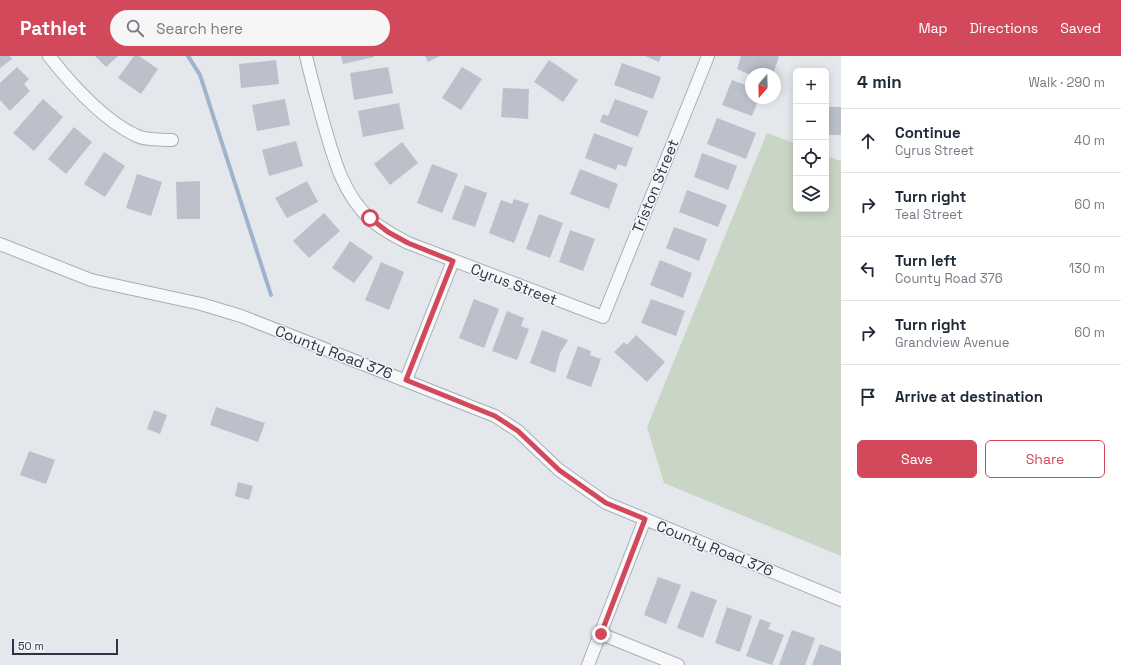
<!DOCTYPE html>
<html lang="en">
<head>
<meta charset="utf-8">
<style>
	:root { --surface:#fff; --page:#f6f6f7; --text:#1f2937; --muted:#747a83; --line:#e0e1e3; --accent:#d1495b }
	body { margin:0; font-family:"Space Grotesk",sans-serif; background:var(--page); color:var(--text) }
	.controls { position:absolute; right:12px; top:12px; display:grid; overflow:hidden; border-radius:6px; box-shadow:0 2px 10px #0003 }
	.controls button { width:36px; height:36px; display:grid; place-items:center; padding:0; border:0; border-bottom:1px solid var(--line); background:var(--surface); color:var(--text); font:20px sans-serif }
	.compass { position:absolute; left:745px; top:12px; width:36px; height:36px; border-radius:50%; background:var(--surface); box-shadow:0 2px 10px #0003; rotate:199deg }
	.scale { position:absolute; left:12px; bottom:10px; width:106px; box-sizing:border-box; padding-left:4px; border:2px solid #2b3445; border-top:0; font-size:11px; line-height:14px; white-space:nowrap; color:#2b3445; -webkit-text-stroke:3px #f4f6f9; paint-order:stroke }
	.stop { position:absolute; width:12px; height:12px; margin:-9px; border:3px solid #d1495b; border-radius:50%; background:#fff }
	.stop.end { background:#d1495b; border-color:#fff; box-shadow:0 1px 4px #0008 }
	.list { margin:0; padding:0; list-style:none }
	h2 { display:flex; justify-content:space-between; align-items:center; height:52px; margin:0; padding:0 16px; font-size:17px }
	h2 small { font-size:13px; font-weight:400; color:var(--muted) }
	.list li { display:grid; grid-template-columns:26px 1fr auto; gap:12px; align-items:center; box-sizing:border-box; height:64px; padding:0 16px; border-top:1px solid var(--line) }
	.list b { display:block; font-size:15px; white-space:nowrap }
	.list p { margin:0; font-size:13px; white-space:nowrap; color:var(--muted) }
	.list em { font-size:13px; font-style:normal; color:var(--muted) }
	.actions { display:flex; gap:8px; padding:12px 16px }
	.actions a { flex:1; padding:9px 0; border:1px solid var(--accent); border-radius:6px; text-align:center; font-size:14px; color:var(--accent) }
	.actions .main { background:var(--accent); color:#fff }
	.icon { flex:none; width:22px; height:22px; fill:none; stroke:currentColor; stroke-width:2; stroke-linecap:round; stroke-linejoin:round }
	.map { position:relative; flex:none; width:841px; height:609px; overflow:hidden }
	header { display:flex; align-items:center; gap:24px; box-sizing:border-box; height:56px; padding:0 20px; background:var(--accent); color:#fff }
	header strong { font-size:19px }
	nav { display:flex; gap:22px; margin-inline-start:auto; font-size:14px }
	.search { width:280px; height:36px; background:var(--page); display:flex; align-items:center; gap:10px; box-sizing:border-box; padding:0 14px; border-radius:22px; color:var(--muted); font-size:15px }
	main { display:flex }
	aside { flex:1; background:var(--surface) }
	.map>svg:first-child { display:block }
</style>
</head>
<body>
<header>
<strong>Pathlet</strong>
<div class="search"><svg class="icon" aria-label="search" viewBox="0 0 24 24"><circle cx="10" cy="10" r="6"/><path d="M15 15l6 6"/></svg>Search here</div>
<nav><a>Map</a><a>Directions</a><a>Saved</a></nav>
</header>
<main>
<div class="map">
<svg width="841" height="609" viewBox="0 0 841 609">
	<rect width="100%" height="100%" fill="#e4e7ec"/>
	<path fill="#c9d6c5" d="M767,77L796,88V153H826V100L841,105V500L664,427L647,371Z"/>
	<g fill="none" stroke-linecap="round" stroke-linejoin="round">
		<path stroke="#9fb4cc" stroke-width="4" d="M188,0L200,19L271,239"/>
	</g>
	<g fill="#bbc0ca">
		<path d="M0,0H10L12,3L0,12Z"/>
		<path d="M95,0H118L106,11Z"/>
		<path d="M134,0H139L158,13L141,38L118,22Z"/>
		<path d="M341,0H374V1L343,8Z"/>
		<path d="M425,0H440L428,6Z"/>
		<path d="M645,0H661L659,6Z"/>
		<path d="M741,0H777L779,1L773,18L751,19L737,13Z"/>
		<path d="M276,4L279,28L241,32L239,8Z"/>
		<path d="M549,4L578,24L563,46L534,26Z"/>
		<path d="M622,7L661,21L653,43L614,29Z"/>
		<path d="M17,11L29,23L24,28L30,35L10,55L0,44V27Z"/>
		<path d="M388,11L393,37L354,44L350,17Z"/>
		<path d="M462,11L482,23L461,54L442,42Z"/>
		<path d="M732,24L751,31V42H759L752,60L722,49Z"/>
		<path d="M503,32L529,33L528,63L501,61Z"/>
		<path d="M43,43L63,61L34,95L13,77Z"/>
		<path d="M285,43L290,69L257,75L252,49Z"/>
		<path d="M615,43L648,55L638,81L600,66L603,58L608,60Z"/>
		<path d="M399,47L404,73L363,81L358,55Z"/>
		<path d="M826,51H841V79H827Z"/>
		<path d="M717,62L756,77L746,103L707,88Z"/>
		<path d="M74,71L92,86L66,118L48,103Z"/>
		<path d="M594,77L633,92L626,111L618,108L616,114L585,102Z"/>
		<path d="M296,85L303,110L269,120L262,94Z"/>
		<path d="M402,86L418,107L390,129L374,108Z"/>
		<path d="M104,96L125,110L105,141L84,128Z"/>
		<path d="M702,97L737,110L728,134L694,121Z"/>
		<path d="M432,108L458,118L442,157L417,147Z"/>
		<path d="M580,113L618,128L609,153L570,138Z"/>
		<path d="M137,118L162,126L151,160L126,152Z"/>
		<path d="M200,125V163H177L176,126Z"/>
		<path d="M307,125L318,146L287,162L275,142Z"/>
		<path d="M465,129L487,137L475,171L452,163Z"/>
		<path d="M687,134L727,149L718,171L679,156Z"/>
		<path d="M514,143L529,148L514,187L489,177L501,144L512,148Z"/>
		<path d="M324,157L340,175L309,202L293,185Z"/>
		<path d="M539,158L563,167L550,202L526,193Z"/>
		<path d="M674,171L707,183L699,205L666,192Z"/>
		<path d="M570,174L595,183L583,215L559,206Z"/>
		<path d="M350,185L373,201L354,227L332,212Z"/>
		<path d="M660,204L692,217L683,242L650,229Z"/>
		<path d="M381,206L404,216L389,254L365,244Z"/>
		<path d="M474,243L499,253L484,292L459,282Z"/>
		<path d="M651,243L685,255L676,280L641,267Z"/>
		<path d="M507,255L524,262L521,270L529,273L517,304L492,295Z"/>
		<path d="M542,274L568,284L560,297L555,317L530,307Z"/>
		<path d="M636,279L665,306L647,326L614,296L624,286L627,289Z"/>
		<path d="M578,290L591,295L590,299L601,303L591,331L566,322Z"/>
		<path d="M216,351L265,367L258,386L210,369Z"/>
		<path d="M154,354L167,359L160,378L147,373Z"/>
		<path d="M29,395L55,404L46,428L20,419Z"/>
		<path d="M238,426L253,430L249,444L235,440Z"/>
		<path d="M658,521L681,529L666,568L644,559Z"/>
		<path d="M691,535L717,544L703,582L677,572Z"/>
		<path d="M727,551L752,560L740,596L715,587Z"/>
		<path d="M760,563L771,567L768,573L784,579L772,609L746,600Z"/>
		<path d="M792,574L815,582L805,609H779Z"/>
		<path d="M820,588L841,596V609H812Z"/>
	</g>
	<g fill="none" stroke-linecap="round" stroke-linejoin="round">
		<defs>
			<g id="minor">
				<path d="M49,0C71,28 104,64 135,79C146,85 161,83 172,84"/>
				<path d="M306,0C311,22 317,43 323,65C333,100 342,137 370,163C381,173 395,180 408,187L603,261L708,0"/>
				<path d="M0,188L91,224L201,248L241,260L495,360L518,375L559,414L606,447L841,544"/>
				<path d="M406,324L453,205"/>
				<path d="M601,578L678,609"/>
				<path d="M588,609L645,463"/>
			</g>
		</defs>
		<use href="#minor" stroke="#a9aeb7" stroke-width="14"/>
		<use href="#minor" stroke="#f7f8fa" stroke-width="12"/>
	</g>
	<g fill="none" stroke-linecap="round" stroke-linejoin="round">
		<path stroke="#d1495b" stroke-width="5" d="M370,162L388,176L408,187L453,205L406,324L495,360L518,375L559,414L606,447L645,463L601,578"/>
	</g>
	<g text-anchor="middle" dominant-baseline="central" stroke-width="3" stroke-linejoin="round" paint-order="stroke">
		<g font-size="15" fill="#2b3445" stroke="#f4f6f9">
			<text transform="translate(655 130) rotate(-68)">Triston Street</text>
			<text transform="translate(514 228) rotate(21)">Cyrus Street</text>
			<text transform="translate(334 296) rotate(21)">County Road 376</text>
			<text transform="translate(715 492) rotate(22)">County Road 376</text>
		</g>
	</g>
</svg>
<div class="controls">
<button>+</button>
<button>−</button>
<button><svg class="icon" aria-label="locate" viewBox="0 0 24 24"><circle cx="12" cy="12" r="6"/><path d="M12 2v4M12 18v4M2 12h4M18 12h4"/></svg></button>
<button><svg class="icon" aria-label="layers" viewBox="0 0 24 24"><path d="M12 4l9 5-9 5-9-5zM3 14l9 5 9-5"/></svg></button>
</div>
<svg class="compass" viewBox="-18 -18 36 36"><path d="M0-13l5 13h-10z" fill="#e53935"/><path d="M0 13l5-13h-10z" fill="#747a83"/></svg>
<div class="scale">50 m</div>
<div class="stop" style="left:370px;top:162px"></div>
<div class="stop end" style="left:601px;top:578px"></div>
</div>
<aside>
<h2>4 min<small>Walk · 290 m</small></h2>
<ul class="list">
<li><svg class="icon" aria-label="ahead" viewBox="0 0 24 24"><path d="M12 20V5M6 11l6-6 6 6"/></svg><div><b>Continue</b><p>Cyrus Street</p></div><em>40 m</em></li>
<li><svg class="icon" aria-label="right" viewBox="0 0 24 24"><path d="M7 20v-9h11M14 6l5 5-5 5"/></svg><div><b>Turn right</b><p>Teal Street</p></div><em>60 m</em></li>
<li><svg class="icon" aria-label="left" viewBox="0 0 24 24"><path d="M17 20v-9H6M10 6l-5 5 5 5"/></svg><div><b>Turn left</b><p>County Road 376</p></div><em>130 m</em></li>
<li><svg class="icon" aria-label="right" viewBox="0 0 24 24"><path d="M7 20v-9h11M14 6l5 5-5 5"/></svg><div><b>Turn right</b><p>Grandview Avenue</p></div><em>60 m</em></li>
<li><svg class="icon" aria-label="arrive" viewBox="0 0 24 24"><path d="M6 21V4h12l-3 4 3 4H6"/></svg><div><b>Arrive at destination</b></div></li>
</ul>
<div class="actions"><a class="main">Save</a><a>Share</a></div>
</aside>
</main>
</body>
</html>
